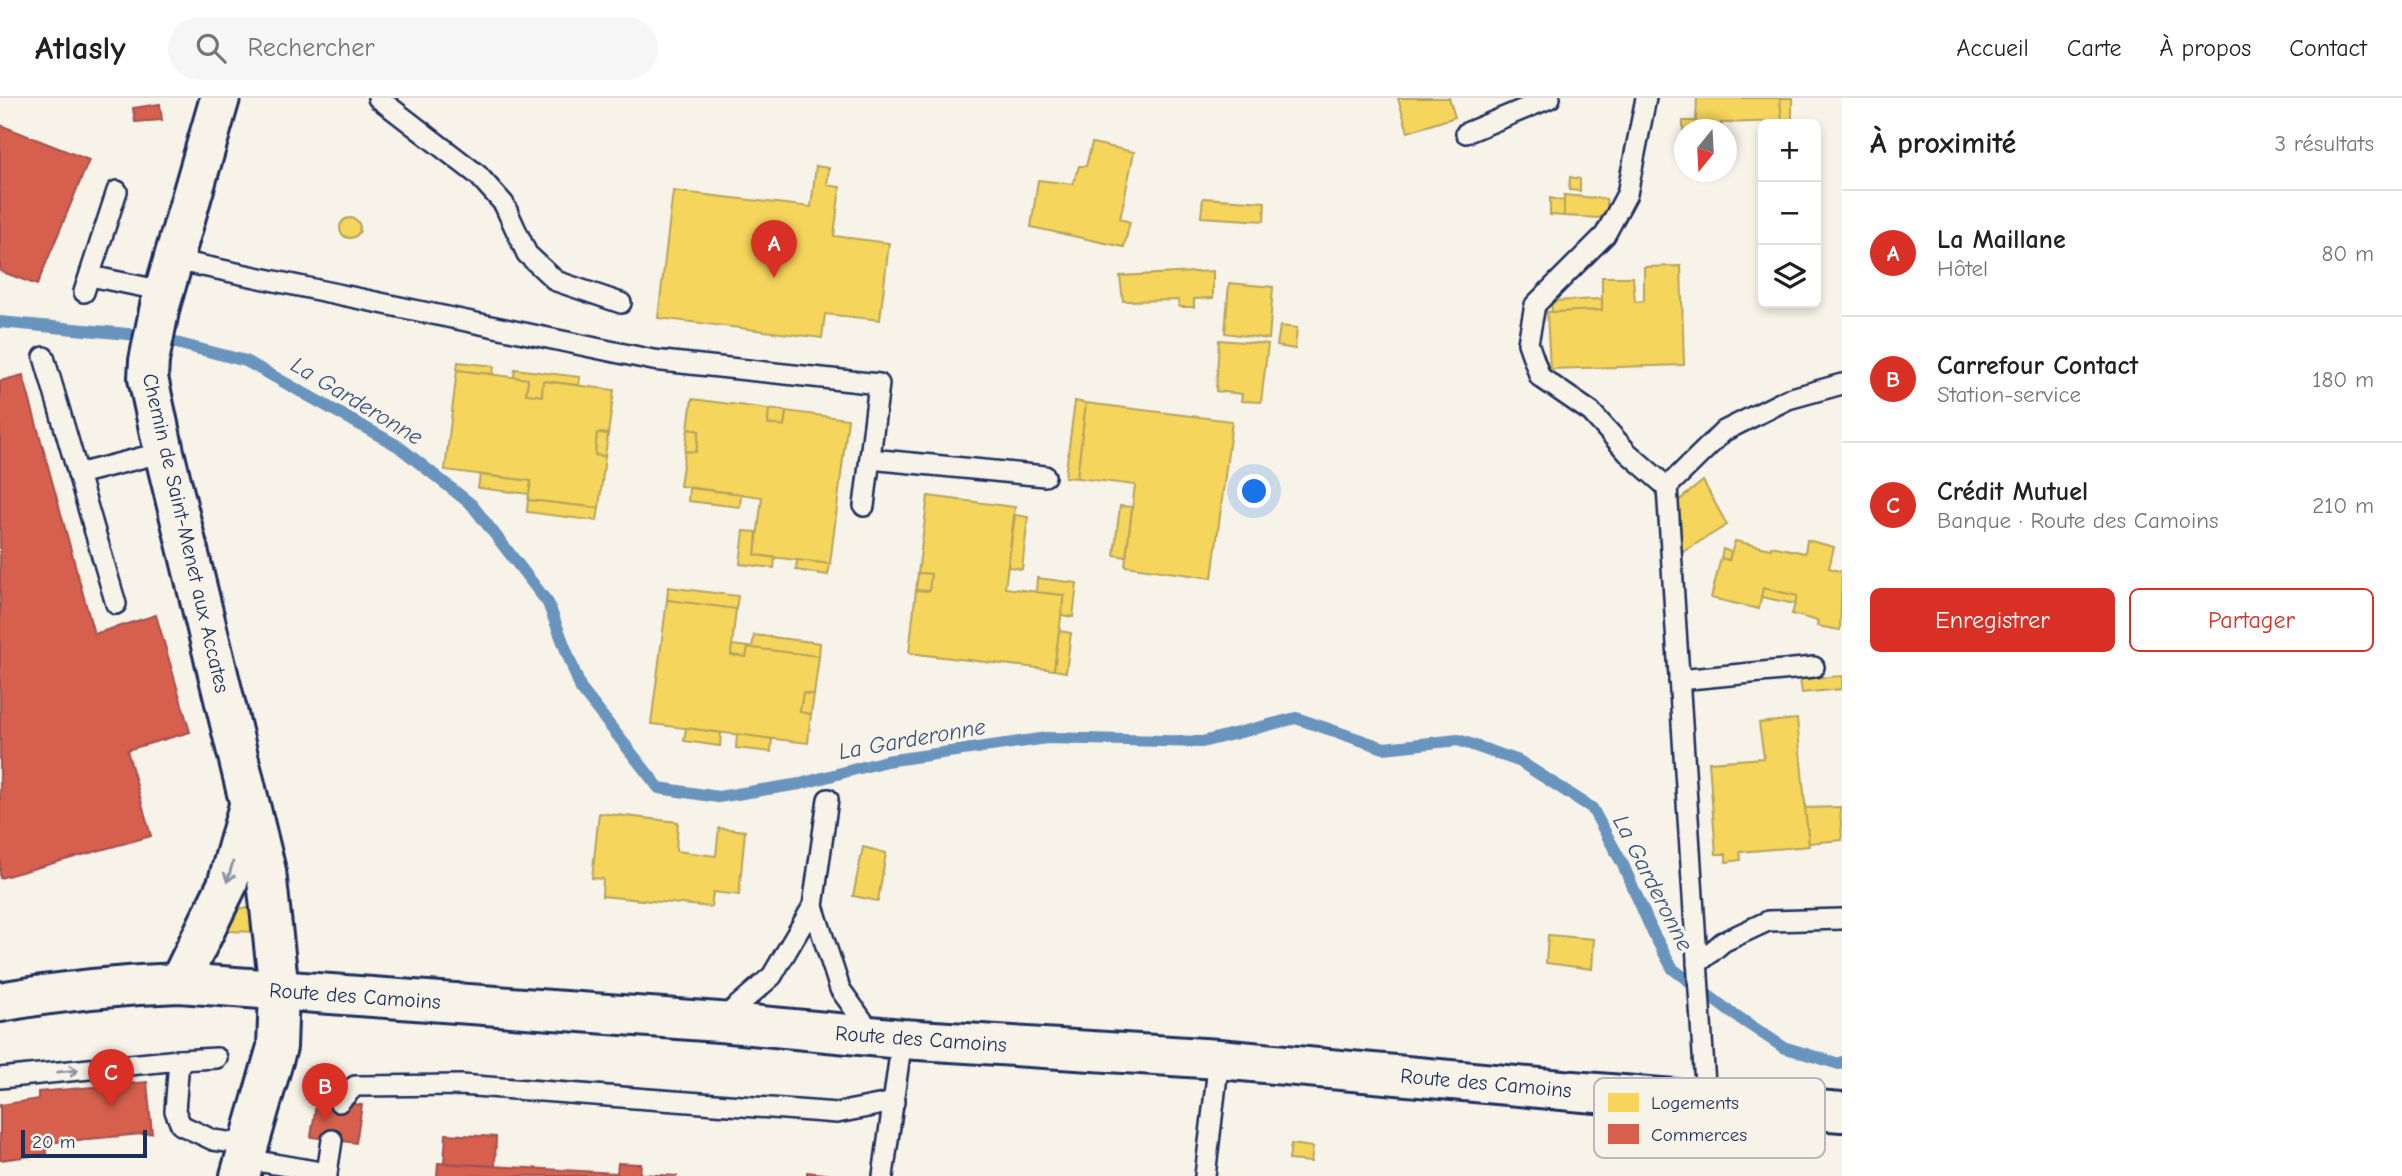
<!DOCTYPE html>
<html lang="fr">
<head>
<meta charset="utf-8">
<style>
	:root { --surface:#fff; --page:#f6f6f6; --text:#202124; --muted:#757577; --line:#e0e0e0; --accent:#d93025 }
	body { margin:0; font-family:"Comic Neue",sans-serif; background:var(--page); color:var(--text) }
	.controls { position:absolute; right:21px; top:21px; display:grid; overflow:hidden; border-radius:10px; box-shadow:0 4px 10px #0003 }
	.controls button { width:63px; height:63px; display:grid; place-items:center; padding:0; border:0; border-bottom:2px solid var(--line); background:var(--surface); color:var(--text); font:35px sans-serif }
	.compass { position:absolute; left:1674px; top:21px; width:63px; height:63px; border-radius:50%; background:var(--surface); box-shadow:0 4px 10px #0003; rotate:198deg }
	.scale { position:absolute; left:21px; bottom:18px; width:126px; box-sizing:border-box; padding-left:7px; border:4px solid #1b2f5e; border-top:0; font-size:19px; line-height:24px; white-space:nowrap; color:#1b2f5e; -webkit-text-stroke:5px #f7f3e8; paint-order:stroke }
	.you { position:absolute; left:1255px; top:394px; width:24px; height:24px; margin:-18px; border:5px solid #fff; border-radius:50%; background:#1a73e8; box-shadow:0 0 0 10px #1a73e833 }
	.badge { display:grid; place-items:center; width:46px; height:46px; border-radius:50%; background:var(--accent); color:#fff; font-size:23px; font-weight:700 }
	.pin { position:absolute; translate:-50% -58px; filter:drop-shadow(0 2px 4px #0008) }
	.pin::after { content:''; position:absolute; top:37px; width:24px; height:21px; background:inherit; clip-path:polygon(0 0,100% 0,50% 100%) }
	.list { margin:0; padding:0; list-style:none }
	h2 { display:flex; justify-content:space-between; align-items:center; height:91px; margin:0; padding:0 28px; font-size:30px }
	h2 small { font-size:23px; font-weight:400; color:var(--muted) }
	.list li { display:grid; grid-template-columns:46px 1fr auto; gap:21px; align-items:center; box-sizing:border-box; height:126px; padding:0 28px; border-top:2px solid var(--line) }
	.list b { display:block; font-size:26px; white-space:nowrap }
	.list p { margin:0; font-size:23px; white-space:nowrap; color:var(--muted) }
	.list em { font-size:23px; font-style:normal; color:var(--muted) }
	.actions { display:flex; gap:14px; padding:21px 28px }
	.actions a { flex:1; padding:16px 0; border:2px solid var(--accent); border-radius:10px; text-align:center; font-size:24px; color:var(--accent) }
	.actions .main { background:var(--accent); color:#fff }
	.icon { flex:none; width:38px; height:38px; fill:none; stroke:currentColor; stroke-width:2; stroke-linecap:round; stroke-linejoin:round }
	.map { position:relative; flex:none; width:1842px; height:1078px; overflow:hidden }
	header { display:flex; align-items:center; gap:42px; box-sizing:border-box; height:98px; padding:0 35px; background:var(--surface); border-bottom:2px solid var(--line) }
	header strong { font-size:33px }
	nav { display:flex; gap:38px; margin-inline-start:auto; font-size:24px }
	.search { width:490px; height:63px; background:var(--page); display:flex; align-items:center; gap:18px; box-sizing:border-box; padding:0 24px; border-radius:38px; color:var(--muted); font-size:26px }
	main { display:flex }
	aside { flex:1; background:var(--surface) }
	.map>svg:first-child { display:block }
</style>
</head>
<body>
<header>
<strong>Atlasly</strong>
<div class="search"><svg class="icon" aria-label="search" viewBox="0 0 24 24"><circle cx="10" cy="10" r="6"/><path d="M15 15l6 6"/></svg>Rechercher</div>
<nav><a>Accueil</a><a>Carte</a><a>À propos</a><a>Contact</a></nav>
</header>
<main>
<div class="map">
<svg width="1842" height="1078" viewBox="0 0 1842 1078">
	<rect width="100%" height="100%" fill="#f7f3e8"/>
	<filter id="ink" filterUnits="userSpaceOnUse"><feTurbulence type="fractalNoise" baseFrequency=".0143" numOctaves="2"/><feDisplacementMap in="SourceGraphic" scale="14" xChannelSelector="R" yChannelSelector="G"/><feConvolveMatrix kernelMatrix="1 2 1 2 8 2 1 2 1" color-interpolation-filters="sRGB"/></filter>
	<g filter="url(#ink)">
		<g fill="#f6d55c" stroke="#b4a35d" stroke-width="2">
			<path d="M1398,0H1449L1455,19L1408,34Z"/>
			<path d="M1697,0H1780L1782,23L1721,25V32H1685L1683,46V23H1696Z"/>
			<path d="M1780,0H1792V22L1782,23Z"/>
			<path d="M1092,45L1134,54L1120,121L1130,124L1124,149L1031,129L1038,82L1073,86L1079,68H1086Z"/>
			<path d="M816,68L829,70L827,87L840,89L834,138L889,145L880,222L825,216L822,240L658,220L673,93L811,109Z"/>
			<path d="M1570,79L1580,81V93L1569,92Z"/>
			<path d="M1564,97L1606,101L1608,111L1600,120L1564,118Z"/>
			<path d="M1203,100L1265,104L1264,123L1201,119Z"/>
			<path d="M1550,100L1564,103V118L1550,117Z"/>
			<circle cx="350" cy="130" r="10"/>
			<path d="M1681,168L1684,267L1550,271L1547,214L1602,212V179H1633L1635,204L1644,203V169Z"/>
			<path d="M1213,173V200L1194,201V209H1179L1178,202L1123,203L1120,178Z"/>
			<path d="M1229,185L1273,189L1269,241L1225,235Z"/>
			<path d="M1602,201V212L1552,214L1551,203Z"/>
			<path d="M1280,228L1297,230L1295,251L1277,248Z"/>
			<path d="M1219,242L1268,246L1261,304L1241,303L1242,296L1216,293Z"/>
			<path d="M458,264L494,268L493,276L457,272Z"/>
			<path d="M515,271L580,279L579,287L543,283L542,298L526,296L528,281L514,279Z"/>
			<path d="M457,272L528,281L526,296L542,298L543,283L614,292L608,336L597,335L595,357L605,358L599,410L528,402L531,383L445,372Z"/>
			<path d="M692,301L769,311L768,326L784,328L786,313L848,321L830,466L755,457L762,399L680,388L685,353L696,354L699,333L688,331Z"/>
			<path d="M1075,303L1086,305L1077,380L1065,379Z"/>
			<path d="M1086,305L1232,323L1212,480L1125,468L1135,387L1077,380Z"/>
			<path d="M769,311L786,313L784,328L768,326Z"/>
			<path d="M688,331L699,333L696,354L685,353Z"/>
			<path d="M597,335L608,336L605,358L595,357Z"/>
			<path d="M480,377L531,383L529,396L478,390Z"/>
			<path d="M1703,383L1727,427L1681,455L1677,404Z"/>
			<path d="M689,390L741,396L740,409L688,403Z"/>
			<path d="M928,398L1015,409L1005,490L1064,497L1054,572L909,555L916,492L929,493L931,476L918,475Z"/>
			<path d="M528,402L599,410L597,423L527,414Z"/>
			<path d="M1120,408L1132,409L1126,459L1114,457Z"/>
			<path d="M1015,417L1028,419L1022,471L1008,469Z"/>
			<path d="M744,433L757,434L755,457L775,460L774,470L740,466Z"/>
			<path d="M1807,442L1834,449L1829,470L1842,474L1840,532L1817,528L1818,523L1792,516L1797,498L1763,490L1759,511L1711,500L1721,460L1729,462L1735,443L1771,451V448L1805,455Z"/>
			<path d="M1723,451L1731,454L1729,462L1721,460Z"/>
			<path d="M797,462L830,466L828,477L796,472Z"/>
			<path d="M918,475L931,476L929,493L916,492Z"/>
			<path d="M1037,480L1077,485L1073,519L1061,517L1064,497L1036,494Z"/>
			<path d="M668,489L738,498L736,511L667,502Z"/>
			<path d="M1763,490L1797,498L1795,506L1761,499Z"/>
			<path d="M667,502L736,511L731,557L746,559L748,549L819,558L814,597L803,595L800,614L811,616L808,645L651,626Z"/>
			<path d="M1059,533L1071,535L1066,574L1054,572Z"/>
			<path d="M754,537L820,545L819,558L752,550Z"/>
			<path d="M732,547L748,549L746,559L731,557Z"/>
			<path d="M1842,578V591L1802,595L1800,581Z"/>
			<path d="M803,595L814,597L811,616L800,614Z"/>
			<path d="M1797,621L1809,748L1740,754L1741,762L1726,764V756H1716L1709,664L1764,660L1759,625Z"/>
			<path d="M686,630L721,635L720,648L684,643Z"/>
			<path d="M737,636L772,641L771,654L736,650Z"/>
			<path d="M1840,709L1842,742L1809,745L1805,710Z"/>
			<path d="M599,715L678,724L676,753L716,758L719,730L745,733L739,797L713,794L711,809L602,798L603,781L592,780Z"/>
			<path d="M863,749L886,755L878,803L853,798Z"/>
			<path d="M230,809L257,811L256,834L229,833Z"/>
			<path d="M1548,837L1594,841L1592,871L1546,865Z"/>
			<path d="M1291,1046L1313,1049L1311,1064L1289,1062Z"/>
		</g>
		<g fill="#d6604d" stroke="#9e5152" stroke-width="2">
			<path d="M160,6L162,22L135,24L133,10Z"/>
			<path d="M0,27L89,62L37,187L0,173Z"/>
			<path d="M23,277L94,536L156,517L190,634L127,652L151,738L0,780V283Z"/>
			<path d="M147,984L152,1035L46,1045L47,1056L0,1062V1007L38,1001V994Z"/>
			<path d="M317,1000L362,1007L356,1045L311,1039Z"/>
			<path d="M446,1036L496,1039L495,1068L444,1065Z"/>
			<path d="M438,1065L617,1075L618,1065L641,1066L640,1076L678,1078H437Z"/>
			<path d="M807,1074L841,1078H807Z"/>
		</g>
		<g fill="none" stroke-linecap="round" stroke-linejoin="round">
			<path stroke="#6994bd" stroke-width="12" d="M0,224L149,238L246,263L398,348L472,407L548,505L581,591L659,690L718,699L800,686L886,663L1047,640L1202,644L1296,620L1384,650L1458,642L1519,663L1592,710L1623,767L1653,835L1673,871L1729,913L1783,949L1839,966L1842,964"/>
			<defs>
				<g id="lane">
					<path d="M378,0L478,77L504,106L527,156L556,183L621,205"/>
					<path d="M1646,0L1627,96L1605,137L1535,207L1528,245L1540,279L1591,314L1628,355L1667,389"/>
					<path d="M1466,35L1550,0"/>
					<path d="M174,162L653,262L879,286L864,408"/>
					<path d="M90,178L164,193"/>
					<path d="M84,194L117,93"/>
					<path d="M44,259L116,506"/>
					<path d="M870,361L1045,378"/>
					<path d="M78,376L164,354"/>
					<path d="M1679,582L1814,569"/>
					<path d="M828,701L813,808L840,891L873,937"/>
					<path d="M1697,866L1723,844L1768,823L1842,821"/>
					<path d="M720,923L772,878L813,808"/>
					<path d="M179,962L217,960"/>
					<path d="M0,980L179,962L175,1013L181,1027L213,1042L250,1047"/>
					<path d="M1706,1003L1667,389L1724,333L1788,301L1842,286"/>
					<path d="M339,1004L355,988L461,987L837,1015L894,1004"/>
					<path d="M246,1061L327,1075V1078"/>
					<path d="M327,1075L332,1042"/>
					<path d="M883,1078L902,941"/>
					<path d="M1205,1078L1219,961"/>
				</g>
				<g id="street">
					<path d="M220,0L160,208L149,263L148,280L164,354L266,773L279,893L277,949L240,1078"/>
					<path d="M179,885L227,787L248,711"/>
				</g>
				<path id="secondary" d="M0,904C60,893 118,887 179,885L719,924L902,941L1219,961L1584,994L1842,1014"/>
			</defs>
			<use href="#lane" stroke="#1b2f5e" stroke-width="24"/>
			<use href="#street" stroke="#1b2f5e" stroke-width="44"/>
			<use href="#secondary" stroke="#1b2f5e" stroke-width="44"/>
			<use href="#lane" stroke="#f7f3e8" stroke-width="19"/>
			<use href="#street" stroke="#f7f3e8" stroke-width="38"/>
			<use href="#secondary" stroke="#f7f3e8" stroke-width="38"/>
		</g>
		<defs><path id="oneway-shaft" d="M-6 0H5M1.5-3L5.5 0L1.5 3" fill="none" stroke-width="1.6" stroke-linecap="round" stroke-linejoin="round" transform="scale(1.75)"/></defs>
		<g stroke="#8991a3">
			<use href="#oneway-shaft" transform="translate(230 774) rotate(106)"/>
			<use href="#oneway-shaft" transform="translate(68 973) rotate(-6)"/>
		</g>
	</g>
	<g text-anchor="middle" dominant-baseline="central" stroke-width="7" stroke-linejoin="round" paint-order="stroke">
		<g font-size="21" fill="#1b2f5e" stroke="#f7f3e8">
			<text transform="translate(186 435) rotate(77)">Chemin de Saint-Menet aux Accates</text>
			<text transform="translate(355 898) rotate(4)">Route des Camoins</text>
			<text transform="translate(921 941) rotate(4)">Route des Camoins</text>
			<text transform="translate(1486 985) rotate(5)">Route des Camoins</text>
		</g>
		<g font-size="23" font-style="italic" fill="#35517e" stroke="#f7f3e8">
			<text transform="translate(357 303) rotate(31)">La Garderonne</text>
			<text transform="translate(912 641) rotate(-10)">La Garderonne</text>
			<text transform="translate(1653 785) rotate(63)">La Garderonne</text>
		</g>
	</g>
	<rect x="1594" y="980" width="231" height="80" rx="10" fill="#f7f3e8" stroke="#b5b8bf" stroke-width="2"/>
	<rect x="1608" y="995" width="31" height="19" fill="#f6d55c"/>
	<rect x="1608" y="1026" width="31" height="20" fill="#d6604d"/>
	<g font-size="19" fill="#1b2f5e">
		<text x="1651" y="1011">Logements</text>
		<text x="1651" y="1043">Commerces</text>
	</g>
</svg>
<div class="controls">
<button>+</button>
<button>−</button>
<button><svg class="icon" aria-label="layers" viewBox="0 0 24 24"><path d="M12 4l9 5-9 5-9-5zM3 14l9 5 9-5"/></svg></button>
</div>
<svg class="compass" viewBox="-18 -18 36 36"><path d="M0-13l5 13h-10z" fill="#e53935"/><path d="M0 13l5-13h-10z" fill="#757577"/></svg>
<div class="scale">20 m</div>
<div class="you"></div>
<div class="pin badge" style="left:774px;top:180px">A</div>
<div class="pin badge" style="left:325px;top:1023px">B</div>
<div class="pin badge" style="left:111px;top:1009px">C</div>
</div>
<aside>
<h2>À proximité<small>3 résultats</small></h2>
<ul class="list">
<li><span class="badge">A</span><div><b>La Maillane</b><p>Hôtel</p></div><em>80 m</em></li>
<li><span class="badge">B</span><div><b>Carrefour Contact</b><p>Station-service</p></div><em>180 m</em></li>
<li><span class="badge">C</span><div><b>Crédit Mutuel</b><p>Banque · Route des Camoins</p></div><em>210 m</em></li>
</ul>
<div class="actions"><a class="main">Enregistrer</a><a>Partager</a></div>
</aside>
</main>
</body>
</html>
